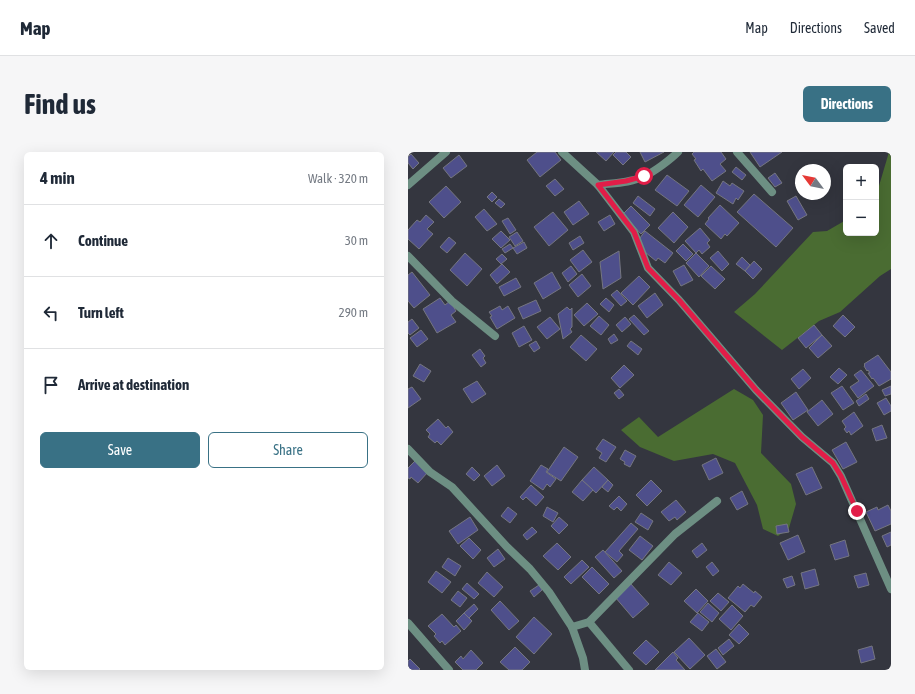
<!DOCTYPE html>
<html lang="en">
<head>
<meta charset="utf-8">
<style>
	:root { --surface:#fff; --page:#f6f6f7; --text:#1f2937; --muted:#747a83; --line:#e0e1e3; --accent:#397185 }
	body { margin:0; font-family:"Asap Condensed",sans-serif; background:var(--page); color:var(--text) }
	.controls { position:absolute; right:12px; top:12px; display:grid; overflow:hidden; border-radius:6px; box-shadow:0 4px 16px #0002 }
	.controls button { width:36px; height:36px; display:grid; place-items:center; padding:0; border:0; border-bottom:1px solid var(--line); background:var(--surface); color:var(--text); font:20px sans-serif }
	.compass { position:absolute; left:387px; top:12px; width:36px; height:36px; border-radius:50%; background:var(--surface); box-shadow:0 4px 16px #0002; rotate:302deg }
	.stop { position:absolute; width:12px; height:12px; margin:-9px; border:3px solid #e11d48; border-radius:50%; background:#fff }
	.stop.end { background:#e11d48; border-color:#fff; box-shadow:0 1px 4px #0008 }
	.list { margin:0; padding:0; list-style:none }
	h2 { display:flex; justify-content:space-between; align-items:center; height:52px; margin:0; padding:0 16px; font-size:17px }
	h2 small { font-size:13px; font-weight:400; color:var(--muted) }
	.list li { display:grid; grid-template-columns:26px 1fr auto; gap:12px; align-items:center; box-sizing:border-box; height:72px; padding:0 16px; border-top:1px solid var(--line) }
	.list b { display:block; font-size:15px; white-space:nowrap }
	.list em { font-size:13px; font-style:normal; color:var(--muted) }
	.actions { display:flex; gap:8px; padding:12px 16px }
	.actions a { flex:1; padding:9px 0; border:1px solid var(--accent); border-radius:6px; text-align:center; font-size:14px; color:var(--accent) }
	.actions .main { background:var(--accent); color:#fff }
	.icon { flex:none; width:22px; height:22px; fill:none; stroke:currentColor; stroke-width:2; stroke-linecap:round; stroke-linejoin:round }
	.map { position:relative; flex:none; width:483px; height:518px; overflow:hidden; border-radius:6px }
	header { display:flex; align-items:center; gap:24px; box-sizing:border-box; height:56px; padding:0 20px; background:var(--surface); border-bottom:1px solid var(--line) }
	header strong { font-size:19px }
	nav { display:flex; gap:22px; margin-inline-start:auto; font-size:14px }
	.intro { display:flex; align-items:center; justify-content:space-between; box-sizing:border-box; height:96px; padding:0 24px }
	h1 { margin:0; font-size:28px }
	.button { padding:10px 18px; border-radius:6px; background:var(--accent); color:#fff; font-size:14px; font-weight:700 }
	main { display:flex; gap:24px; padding:0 24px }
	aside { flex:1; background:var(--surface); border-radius:6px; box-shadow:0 4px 16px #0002 }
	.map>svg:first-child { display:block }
</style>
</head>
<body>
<header>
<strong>Map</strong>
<nav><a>Map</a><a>Directions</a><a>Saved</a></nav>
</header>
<div class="intro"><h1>Find us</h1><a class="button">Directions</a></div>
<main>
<aside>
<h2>4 min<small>Walk · 320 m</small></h2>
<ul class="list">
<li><svg class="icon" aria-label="ahead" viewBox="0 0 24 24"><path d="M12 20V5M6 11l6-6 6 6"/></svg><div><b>Continue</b></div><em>30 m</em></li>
<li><svg class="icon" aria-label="left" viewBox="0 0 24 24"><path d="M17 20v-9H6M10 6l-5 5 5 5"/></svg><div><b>Turn left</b></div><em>290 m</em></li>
<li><svg class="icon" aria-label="arrive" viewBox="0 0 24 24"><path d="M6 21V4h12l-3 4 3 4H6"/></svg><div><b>Arrive at destination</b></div></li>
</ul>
<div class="actions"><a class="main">Save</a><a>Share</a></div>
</aside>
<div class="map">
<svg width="483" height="518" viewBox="0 0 483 518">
	<rect width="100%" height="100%" fill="#34363f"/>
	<g fill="#4a6c32">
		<path d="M481,0H483V117L472,124L432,160L411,169L374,198L326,160L347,142L405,80L419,79L438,68V81H468V44Z"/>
		<path d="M326,237L345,248L355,263L353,301L383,332L388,352L381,376L370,384L355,377L349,353L327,311L305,302L266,309L232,295L213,278L231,265L250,285Z"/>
	</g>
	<g fill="#4e4f8b" stroke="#757680">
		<path d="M129,0H147L153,8L132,25L119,8Z"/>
		<path d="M188,0H206L198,9Z"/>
		<path d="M208,0H218L223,5L215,13L205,3Z"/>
		<path d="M232,0H256L237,10Z"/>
		<path d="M286,0H313L318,7L312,12L318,19L304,29L295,17L293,19L286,8L288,7L284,2Z"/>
		<path d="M342,0H374L352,15Z"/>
		<path d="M3,2L11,11L5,17L0,11V5Z"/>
		<path d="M51,3L59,14L43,26L35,16Z"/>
		<path d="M328,15L338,23L334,28L324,20Z"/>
		<path d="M367,21L374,31L367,35L360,26Z"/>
		<path d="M259,23L281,39L269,54L247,38Z"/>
		<path d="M147,27L156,37L147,44L138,34Z"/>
		<path d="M315,29L322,34L324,31L336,39L330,48L328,46L325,52L308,41Z"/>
		<path d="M293,33L307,45L290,65L276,53Z"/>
		<path d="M38,34L53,50L36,66L21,50Z"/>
		<path d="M84,40L89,45L84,50L79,45Z"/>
		<path d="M346,42L385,76L368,95L329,60Z"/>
		<path d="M230,44L247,57L242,64L225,51Z"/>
		<path d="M388,44L399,63L390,68L379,49Z"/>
		<path d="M91,47L97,52L93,56L87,51Z"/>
		<path d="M171,49L181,62L165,73L156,60Z"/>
		<path d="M312,53L331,71L319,84L317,82L313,87L297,72L301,67L300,66Z"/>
		<path d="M223,54L242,73L233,82L215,62Z"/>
		<path d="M76,57L89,72L79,79L67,65Z"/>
		<path d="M145,60L160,78L141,94L126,75Z"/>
		<path d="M265,60L280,75L266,91L250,76Z"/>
		<path d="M18,63L26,70L19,77L25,82L11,97L0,87V78L9,68L12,70Z"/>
		<path d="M202,63L207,72L196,79L190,70Z"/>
		<path d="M100,66L108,78L102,82L94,69Z"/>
		<path d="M292,76L302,88L299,91L302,95L294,102L291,98L288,101L277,89Z"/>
		<path d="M93,79L102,88L93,96L84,87Z"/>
		<path d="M237,79L265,101L257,111L250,106L248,109L232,96L229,90Z"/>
		<path d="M109,80L115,89L107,94L101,85Z"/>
		<path d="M172,84L176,91L165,98L161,91Z"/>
		<path d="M41,85L48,91L39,101L32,95Z"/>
		<path d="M116,90L119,96L109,102L105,96Z"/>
		<path d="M102,92L105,96L97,101L94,97Z"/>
		<path d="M275,92L285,102L278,109L268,99Z"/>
		<path d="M175,98L184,110L171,120L162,108Z"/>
		<path d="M211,99L213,126L195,137L192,110Z"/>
		<path d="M310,99L321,112L314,119L302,106Z"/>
		<path d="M57,101L74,117L59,134L42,118Z"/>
		<path d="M288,101L301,114L291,125L278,111Z"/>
		<path d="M94,102L99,107L93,112L88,107Z"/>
		<path d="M334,105L342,113L337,119L328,112Z"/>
		<path d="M346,109L354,117L345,127L337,119Z"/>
		<path d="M94,112L102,120L89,132L82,123Z"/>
		<path d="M276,113L285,128L273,134L265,119Z"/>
		<path d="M163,114L169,122L160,130L154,121Z"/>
		<path d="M303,114L317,127L307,137L293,124Z"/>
		<path d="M4,120L22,143L6,156L0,149V123Z"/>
		<path d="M144,120L153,136L135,147L126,131Z"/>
		<path d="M174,122L183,134L170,145L161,133Z"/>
		<path d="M231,124L242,135L225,153L213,141Z"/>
		<path d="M108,126L113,135L96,144L91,135Z"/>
		<path d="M209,138L219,149L213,154L203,143Z"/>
		<path d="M247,141L255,153L239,166L230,154Z"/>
		<path d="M32,146L37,153L42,149L48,159L43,163L48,170L29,181L15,157Z"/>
		<path d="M198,146L206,153L201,160L192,152Z"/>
		<path d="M128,148L133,159L115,167L110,156Z"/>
		<path d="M179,151L190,162L176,174L166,163Z"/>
		<path d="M92,154L94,158L100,154L107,166L89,177L82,165L84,164L81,160Z"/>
		<path d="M159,155L162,158L164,156V175L162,177L164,180L155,187L150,162Z"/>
		<path d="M226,163L241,179L236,183L221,167Z"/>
		<path d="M435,163L447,175L437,185L425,174Z"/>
		<path d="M191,164L201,173L193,183L182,174Z"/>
		<path d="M142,165L152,177L139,187L129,175Z"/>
		<path d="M217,165L223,172L214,180L208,173Z"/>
		<path d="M4,167L11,176L2,183L0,181V170Z"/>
		<path d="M406,173L414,183L398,196L390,186Z"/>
		<path d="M116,174L124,188L111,195L104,181Z"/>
		<path d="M13,178L20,187L9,195L2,186Z"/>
		<path d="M206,182L210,188L203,192L200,187Z"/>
		<path d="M173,183L189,197L178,209L162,195Z"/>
		<path d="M414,183L424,194L410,206L401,196Z"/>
		<path d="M128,189L132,196L126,200L121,193Z"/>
		<path d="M223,189L234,197L230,203L219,194Z"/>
		<path d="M72,197L77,204L75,206L78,211L73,215L64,203Z"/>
		<path d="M470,203L483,220V227L471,234L465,226L464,227L460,221H462L460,218L459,219L456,214L457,213L456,212Z"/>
		<path d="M12,212L23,219L16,230L5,224Z"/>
		<path d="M216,213L226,223L212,236L203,226Z"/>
		<path d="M431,216L439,223L430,232L422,225Z"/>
		<path d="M395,217L403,226L391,237L383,227Z"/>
		<path d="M453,218L466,234L450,246L442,235L451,229L446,223Z"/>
		<path d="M69,229L78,242L64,251L55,237Z"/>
		<path d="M434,234L446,251L435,258L423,241Z"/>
		<path d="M483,234V242L477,244L474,238Z"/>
		<path d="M4,235L13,247L0,256V237Z"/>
		<path d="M211,237L216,243L211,247L206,241Z"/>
		<path d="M388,240L400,258L385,268L373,251Z"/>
		<path d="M458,242L461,247L451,254L448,249Z"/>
		<path d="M478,246L483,254V259L476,263L469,251Z"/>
		<path d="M414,248L425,262L410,274L399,260Z"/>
		<path d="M446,260L455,274L443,283L441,279L439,281L436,277L438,275L434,269Z"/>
		<path d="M30,267L38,276L40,274L45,280L33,293L29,289L27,291L20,285L22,282L18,278Z"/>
		<path d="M474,273L479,286L468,289L464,277Z"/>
		<path d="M195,287L208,295L198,310L191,306L194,301L188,297Z"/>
		<path d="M438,290L449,310L435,317L424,298Z"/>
		<path d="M156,295L170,305L153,329L139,320Z"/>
		<path d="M217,298L228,304L222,315L216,312L217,310L212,307Z"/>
		<path d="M308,306L315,321L301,328L294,313Z"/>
		<path d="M7,309L20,320L10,331L3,325L2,327L0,326V316Z"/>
		<path d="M89,313L97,324L84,334L76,324Z"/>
		<path d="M133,313L140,317L138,320L148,327L142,335L139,332L135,338L122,329Z"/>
		<path d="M64,315L72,323L66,329L58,322Z"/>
		<path d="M186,315L200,328L188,341L174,328Z"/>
		<path d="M404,315L414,336L398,343L388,322Z"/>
		<path d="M174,328L185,338L175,349L164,340Z"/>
		<path d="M200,328L205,333L200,340L194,335Z"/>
		<path d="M243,328L254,339L239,354L228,343Z"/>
		<path d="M123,333L136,345L128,354L118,345L115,348L112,345Z"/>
		<path d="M334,339L340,352L329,358L322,346Z"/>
		<path d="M211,344L219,352L213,359L209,355L206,358L201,354Z"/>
		<path d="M268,348L278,360L269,368L267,365L261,369L253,360Z"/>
		<path d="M480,353L483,359V372L467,379L458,360L469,355L470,358Z"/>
		<path d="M100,355L109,362L102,371L93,364Z"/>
		<path d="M139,355L150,361L145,370L135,364Z"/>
		<path d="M233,361L245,369L240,378L227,370Z"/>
		<path d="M62,365L70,378L50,392L41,379Z"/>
		<path d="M151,365L160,373L151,382L143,374Z"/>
		<path d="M223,371L230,377L211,399L215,403L209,410L197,400Z"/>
		<path d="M379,372L381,380L369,382L368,374Z"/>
		<path d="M124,375L129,380L119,388L115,383Z"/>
		<path d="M483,380V393L479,395L474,384Z"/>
		<path d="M390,383L397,400L380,408L372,391Z"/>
		<path d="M232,384L245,394L234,408L221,398Z"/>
		<path d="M61,386L73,398L65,407L52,394Z"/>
		<path d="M437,388L441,404L427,408L422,393Z"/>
		<path d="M149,391L163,405L150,418L135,404Z"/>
		<path d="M294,391L299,398L289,406L284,399Z"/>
		<path d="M90,397L97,407L86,415L79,406Z"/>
		<path d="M195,398L214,419L206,426L187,405Z"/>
		<path d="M40,406L53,414L47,424L34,415Z"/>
		<path d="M174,408L181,415L163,432L156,425Z"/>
		<path d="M261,410L274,421L263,433L250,423Z"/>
		<path d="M304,410L311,419L305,424L298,415Z"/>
		<path d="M184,415L201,432L191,442L174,425Z"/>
		<path d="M407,417L411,433L397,437L393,421Z"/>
		<path d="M28,419L43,430L34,441L20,430Z"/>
		<path d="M79,420L95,435L86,445L70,431Z"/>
		<path d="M458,421L461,433L450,436L446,424Z"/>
		<path d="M384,424L387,433L379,436L375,427Z"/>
		<path d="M59,431L71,442L66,447L54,437Z"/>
		<path d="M222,431L241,452L225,466L207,445Z"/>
		<path d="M335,432L346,441L347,439L354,445L346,455L343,453L337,460L320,446L330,434L332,436Z"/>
		<path d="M131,433L134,438L126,445L122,439Z"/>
		<path d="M288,437L300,449L289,461L276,449Z"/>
		<path d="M50,439L59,446L52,455L43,448Z"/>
		<path d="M310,441L321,450L313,459L302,449Z"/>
		<path d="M92,449L111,469L101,478L83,458Z"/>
		<path d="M300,451L311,461L304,470L292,460Z"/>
		<path d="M66,452L70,457L61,466L56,461Z"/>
		<path d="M324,453L335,464L323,478L311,467Z"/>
		<path d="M56,461L64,469L56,478L48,469Z"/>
		<path d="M290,461L301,470L294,479L282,470Z"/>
		<path d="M34,462L46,475L48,473L53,479L37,493L34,489L32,491L26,484L28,482L20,474Z"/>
		<path d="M126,465L144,482L126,502L108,485Z"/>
		<path d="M331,472L341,482L331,492L321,483Z"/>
		<path d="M281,486L297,503L282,517L266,500Z"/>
		<path d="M321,487L326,494L315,503L310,496Z"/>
		<path d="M238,488L251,500L238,513L225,501Z"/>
		<path d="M464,494L467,507L453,511L450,498Z"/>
		<path d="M107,495L122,510L114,518H101L92,510Z"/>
		<path d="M308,497L318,510L309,517L299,504Z"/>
		<path d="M63,498L75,511L68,518H55L47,510L53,504L55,507Z"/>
		<path d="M265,500L270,506L268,508L277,518H247Z"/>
		<path d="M2,507L12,517L11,518H0V509Z"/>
	</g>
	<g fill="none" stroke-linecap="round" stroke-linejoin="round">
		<g stroke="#6d8f83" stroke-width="8">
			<path d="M154,0L190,33L226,80L240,116L271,148L348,238L394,285L425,311L433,324L483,437"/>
			<path d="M329,0L364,40"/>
			<path d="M0,33L38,0"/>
			<path d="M190,33C205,31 223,31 237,24C247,19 262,8 270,0"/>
			<path d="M0,104L44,149L87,184"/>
			<path d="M0,297L22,320L44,335L99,395L122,417L141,440L164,475L175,506L177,518"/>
			<path d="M181,470L221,518"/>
			<path d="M0,471L41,518"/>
			<path d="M164,475L181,470L267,382L309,349"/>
		</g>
	</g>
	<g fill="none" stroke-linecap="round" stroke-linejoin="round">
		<path stroke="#e11d48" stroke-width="5" d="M236,24L218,29L190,33L226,80L240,116L271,148L348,238L394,285L425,311L433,324L449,359"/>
	</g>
</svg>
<div class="controls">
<button>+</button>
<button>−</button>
</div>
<svg class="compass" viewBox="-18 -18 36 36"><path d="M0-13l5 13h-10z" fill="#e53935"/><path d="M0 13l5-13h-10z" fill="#747a83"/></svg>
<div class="stop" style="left:236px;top:24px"></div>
<div class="stop end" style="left:449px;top:359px"></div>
</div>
</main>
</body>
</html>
